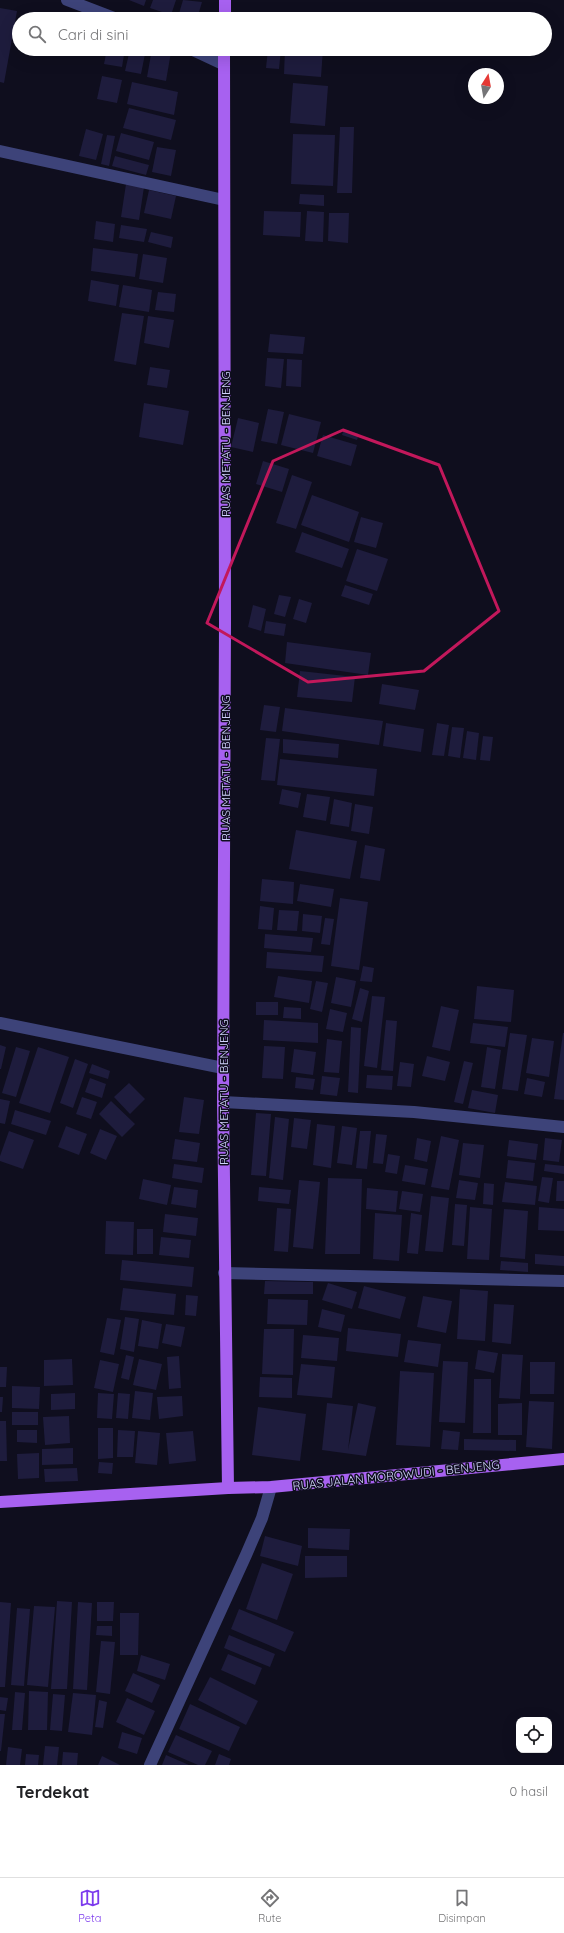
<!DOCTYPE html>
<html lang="id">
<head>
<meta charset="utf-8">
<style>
	:root { --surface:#fff; --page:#f6f6f6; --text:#202124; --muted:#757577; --line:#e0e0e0; --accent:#7c3aed }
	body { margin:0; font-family:Quicksand,sans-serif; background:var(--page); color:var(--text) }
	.controls { position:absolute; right:12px; bottom:12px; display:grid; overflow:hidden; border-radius:8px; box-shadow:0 4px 16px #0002 }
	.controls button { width:36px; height:36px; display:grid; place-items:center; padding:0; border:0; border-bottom:1px solid var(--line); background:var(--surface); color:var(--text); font:20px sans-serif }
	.compass { position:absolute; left:468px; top:68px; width:36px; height:36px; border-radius:50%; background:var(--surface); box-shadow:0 4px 16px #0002; rotate:11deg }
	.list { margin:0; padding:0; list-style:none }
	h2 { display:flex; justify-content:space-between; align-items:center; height:52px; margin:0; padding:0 16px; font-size:17px }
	h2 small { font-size:13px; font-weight:400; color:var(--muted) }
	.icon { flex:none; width:22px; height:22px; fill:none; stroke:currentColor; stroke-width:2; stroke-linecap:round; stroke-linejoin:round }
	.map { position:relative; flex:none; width:564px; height:1765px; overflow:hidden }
	.search { position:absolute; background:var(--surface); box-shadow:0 4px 16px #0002; left:12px; right:12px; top:12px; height:44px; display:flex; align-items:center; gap:10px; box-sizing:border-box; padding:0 14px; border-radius:22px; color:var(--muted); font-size:15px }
	.sheet { height:112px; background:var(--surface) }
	nav { display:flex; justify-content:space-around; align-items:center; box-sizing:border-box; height:56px; border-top:1px solid var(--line); background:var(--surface); font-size:11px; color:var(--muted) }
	nav a { display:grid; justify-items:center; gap:2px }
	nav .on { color:var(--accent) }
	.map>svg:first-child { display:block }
</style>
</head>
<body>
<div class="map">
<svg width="564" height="1765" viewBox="0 0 564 1765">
	<rect width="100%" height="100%" fill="#0f0e1e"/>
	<g fill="#1e1c3d">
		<path d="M129,0H146L144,6Z"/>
		<path d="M153,0H176L171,15L150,8Z"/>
		<path d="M183,0L202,2L197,19L178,17Z"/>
		<path d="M0,8L17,11L4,83L0,82Z"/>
		<path d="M107,49H125L122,67L104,64Z"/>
		<path d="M130,49H146L141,74L125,71Z"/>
		<path d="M152,49L171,52L166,81L147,77Z"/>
		<path d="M268,49H281L279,69L266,68Z"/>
		<path d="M285,49H323L321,77L284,74Z"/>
		<path d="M102,76L122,80L117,103L97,99Z"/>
		<path d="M132,82L178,92L174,115L127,104Z"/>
		<path d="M293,83L328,86L325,126L290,123Z"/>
		<path d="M129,108L176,120L171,140L123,128Z"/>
		<path d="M340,127H354L352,193H337Z"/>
		<path d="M86,129L103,134L96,160L79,156Z"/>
		<path d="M121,133L154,142L149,160L116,151Z"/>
		<path d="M293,134L335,135L333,186L291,184Z"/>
		<path d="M107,135L115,136L109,166L101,164Z"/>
		<path d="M157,147L176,150L171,176L152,172Z"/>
		<path d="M115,156L149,165L146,175L112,166Z"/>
		<path d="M126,184L144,187L139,220L121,217Z"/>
		<path d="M149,190L176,196L171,219L144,213Z"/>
		<path d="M300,194L324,195V206L299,204Z"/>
		<path d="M264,211L301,212L300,237L263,235Z"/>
		<path d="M307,211L324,212L323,242L305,241Z"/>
		<path d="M329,213H349L348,243L328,241Z"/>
		<path d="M96,221L115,224L113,242L94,239Z"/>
		<path d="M121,225L147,229L144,242L119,238Z"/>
		<path d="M151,232L173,237L171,248L148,242Z"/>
		<path d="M93,248L138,254L135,277L91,271Z"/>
		<path d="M143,254L167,258L163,283L139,279Z"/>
		<path d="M91,280L119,285L116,306L88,301Z"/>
		<path d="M123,285L152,290L149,312L119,307Z"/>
		<path d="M158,292L176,294L174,312L155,310Z"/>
		<path d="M122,313L144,316L136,365L114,361Z"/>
		<path d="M148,316L174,320L169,348L144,343Z"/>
		<path d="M270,334L305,337L303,354L268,352Z"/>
		<path d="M267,358L284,359L281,388L265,386Z"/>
		<path d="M287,359L302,360L301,387L286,386Z"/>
		<path d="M150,367L170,370L167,388L147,385Z"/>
		<path d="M144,403L189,411L183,445L139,437Z"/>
		<path d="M268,409L284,412L277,444L261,441Z"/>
		<path d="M289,414L321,422L313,453L281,445Z"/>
		<path d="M238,418L259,423L253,452L231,447Z"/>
		<path d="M344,429L359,434L357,440L342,435Z"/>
		<path d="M323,435L357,445L351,466L317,456Z"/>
		<path d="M263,461L289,469L282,492L256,484Z"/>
		<path d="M292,475L312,482L296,529L276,523Z"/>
		<path d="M312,495L359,512L349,542L301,525Z"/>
		<path d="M361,517L383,523L376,548L354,542Z"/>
		<path d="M302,532L349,549L342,568L295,552Z"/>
		<path d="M357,549L388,559L377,591L346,581Z"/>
		<path d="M345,585L373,594L369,605L341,596Z"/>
		<path d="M279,595L291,597L285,617L274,614Z"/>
		<path d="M299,599L312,603L306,623L293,619Z"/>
		<path d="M253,605L266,609L261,631L248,627Z"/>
		<path d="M266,621L286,624L284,636L264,633Z"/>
		<path d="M287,642L371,653L368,675L285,663Z"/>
		<path d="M300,671L355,677L352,702L297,697Z"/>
		<path d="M382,684L419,690L415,710L379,704Z"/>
		<path d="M264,705L280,707L276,732L260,730Z"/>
		<path d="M285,708L383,721L379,745L282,731Z"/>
		<path d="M386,723L424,729L421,752L383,746Z"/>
		<path d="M437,723L449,725L444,756L432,755Z"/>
		<path d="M452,727L464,728L460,758L448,756Z"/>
		<path d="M467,731L479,733L476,760L463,758Z"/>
		<path d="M483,736L493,737L490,761L480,760Z"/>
		<path d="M266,738L280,739L275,781L261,780Z"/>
		<path d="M283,739L339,744L338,758L283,753Z"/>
		<path d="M280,759L377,769L374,796L277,785Z"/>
		<path d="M282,789L301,793L298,808L279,804Z"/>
		<path d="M307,794L330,797L326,821L303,817Z"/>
		<path d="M334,799L352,803L349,827L330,824Z"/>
		<path d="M355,804L373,807L369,834L351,831Z"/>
		<path d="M296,830L357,841L350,879L289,869Z"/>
		<path d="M365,845L385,849L380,881L360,878Z"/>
		<path d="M262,879L294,882L293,904L260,901Z"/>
		<path d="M300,884L334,889L331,907L297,901Z"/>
		<path d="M340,898L368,902L359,970L331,966Z"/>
		<path d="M260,906L274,908L272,930L258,929Z"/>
		<path d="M279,910L299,911L297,931L277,930Z"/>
		<path d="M303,914L322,916L320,933L302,931Z"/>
		<path d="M325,918L334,919L330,945L321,944Z"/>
		<path d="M265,934L313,938L311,952L264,948Z"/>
		<path d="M267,952L324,956L322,972L266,968Z"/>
		<path d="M363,966L374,968L372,982L360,981Z"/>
		<path d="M278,976L312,981L309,1003L274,997Z"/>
		<path d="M336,977L356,981L351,1007L331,1003Z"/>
		<path d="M316,981L328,983L322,1012L310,1009Z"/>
		<path d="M477,986L514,990L511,1022L474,1019Z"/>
		<path d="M360,988L369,991L362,1022L352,1019Z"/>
		<path d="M372,996L385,997L377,1068L364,1066Z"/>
		<rect x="256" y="1002" width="22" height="13"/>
		<path d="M441,1006L459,1010L450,1051L432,1047Z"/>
		<path d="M284,1007L301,1008V1019L283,1018Z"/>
		<path d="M330,1009L347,1013L343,1032L326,1029Z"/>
		<path d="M264,1020L318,1023V1043L263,1040Z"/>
		<path d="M386,1020L397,1021L393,1071L381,1070Z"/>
		<path d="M473,1023L508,1027L505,1047L470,1043Z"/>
		<path d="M351,1027L361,1028L358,1093L348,1092Z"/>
		<path d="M510,1033L527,1035L518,1091L502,1089Z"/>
		<path d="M563,1033H564V1100L554,1099Z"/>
		<path d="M532,1038L554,1041L549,1077L526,1073Z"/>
		<path d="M327,1039L342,1041L339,1073L324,1072Z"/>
		<path d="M0,1045L6,1047L1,1069H0Z"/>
		<path d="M264,1046L285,1047L283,1079L262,1078Z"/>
		<path d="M16,1047L30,1051L16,1097L2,1093Z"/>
		<path d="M38,1047L69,1057L50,1113L19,1103Z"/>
		<path d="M487,1047L501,1050L495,1089L481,1087Z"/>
		<path d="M294,1049L316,1052L313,1075L291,1072Z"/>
		<path d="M427,1056L450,1062L445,1081L422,1076Z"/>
		<path d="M75,1059L88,1064L73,1108L60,1103Z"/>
		<path d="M464,1061L473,1063L463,1104L454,1102Z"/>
		<path d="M400,1062L414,1064L411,1087L397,1086Z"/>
		<path d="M92,1064L110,1071L108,1079L89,1073Z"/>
		<path d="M367,1075L393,1076L392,1090L366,1088Z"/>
		<path d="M322,1076L340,1078L337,1096L320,1094Z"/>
		<path d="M296,1077L315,1079L313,1090L295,1088Z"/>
		<path d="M90,1078L106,1084L102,1098L85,1092Z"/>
		<path d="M527,1078L545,1082L542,1097L524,1094Z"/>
		<path d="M129,1083L145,1099L130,1114L114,1097Z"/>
		<path d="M472,1090L498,1095L495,1113L468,1108Z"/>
		<path d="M82,1097L97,1102L91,1119L76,1114Z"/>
		<path d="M184,1097L204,1100L199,1134L179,1132Z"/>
		<path d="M0,1099L10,1101L5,1124L0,1123Z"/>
		<path d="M111,1101L135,1124L122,1137L99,1114Z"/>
		<path d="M15,1110L51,1121L46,1135L11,1124Z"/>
		<path d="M256,1113L271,1114L266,1176L251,1175Z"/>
		<path d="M275,1117L289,1119L283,1180L269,1178Z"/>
		<path d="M294,1118L311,1120L307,1149L291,1147Z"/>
		<path d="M317,1124L335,1126L331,1168L313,1165Z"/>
		<path d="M66,1126L87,1134L79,1155L58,1147Z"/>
		<path d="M342,1126L357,1128L352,1165L337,1163Z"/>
		<path d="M100,1129L117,1136L106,1160L90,1153Z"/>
		<path d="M9,1131L34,1140L23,1169L0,1161V1156Z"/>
		<path d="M360,1131H371L367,1169L356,1168Z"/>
		<path d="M376,1134L387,1135L383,1164L373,1163Z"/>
		<path d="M441,1136L459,1140L449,1190L431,1187Z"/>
		<path d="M417,1138L431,1141L427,1162L414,1159Z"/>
		<path d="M545,1138L562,1140L559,1162L543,1160Z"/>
		<path d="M175,1139L200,1143L197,1162L172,1159Z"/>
		<path d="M509,1140L538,1144L536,1160L507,1156Z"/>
		<path d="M463,1143L484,1145L480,1178L459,1175Z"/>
		<path d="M388,1154L400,1156L397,1174L385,1172Z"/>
		<path d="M508,1160L535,1163L533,1181L506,1178Z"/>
		<path d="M174,1164L204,1168L202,1183L172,1178Z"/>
		<path d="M545,1164L564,1166V1174L544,1171Z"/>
		<path d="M405,1165L428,1169L425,1185L402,1181Z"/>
		<path d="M542,1177L553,1178L549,1203L538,1201Z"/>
		<path d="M328,1178L362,1179L360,1254H325Z"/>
		<path d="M143,1179L171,1185L167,1205L139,1199Z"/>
		<path d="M299,1180L320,1182L313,1249L293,1247Z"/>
		<path d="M459,1180L478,1183L475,1200L456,1198Z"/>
		<path d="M557,1181H564V1201H556Z"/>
		<path d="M505,1182L537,1186L535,1205L502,1202Z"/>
		<path d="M484,1183L494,1184L493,1205L483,1204Z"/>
		<path d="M174,1187L198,1190L196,1208L171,1204Z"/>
		<path d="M259,1187L291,1190L289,1204L258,1201Z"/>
		<path d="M367,1188L398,1191L396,1212L366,1209Z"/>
		<path d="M402,1191L423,1194L420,1212L399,1209Z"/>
		<path d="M431,1196L449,1198L443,1252L425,1251Z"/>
		<path d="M455,1204L467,1205L464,1246L452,1245Z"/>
		<path d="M470,1207L492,1209L489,1260L467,1259Z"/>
		<path d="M539,1207L564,1209V1231L538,1230Z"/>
		<path d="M277,1208L291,1209L288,1252L274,1251Z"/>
		<path d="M504,1209L528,1211L525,1259L500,1257Z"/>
		<path d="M375,1213L402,1215L399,1261L373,1259Z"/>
		<path d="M411,1213L422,1215L418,1254L407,1253Z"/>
		<path d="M165,1214L198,1218L196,1236L163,1232Z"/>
		<path d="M106,1221L134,1222L133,1255L105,1254Z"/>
		<rect x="137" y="1229" width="16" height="25"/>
		<path d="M161,1237L191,1240L189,1258L159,1255Z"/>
		<path d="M535,1254L564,1256V1266L535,1264Z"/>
		<path d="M122,1260L194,1267L192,1287L120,1280Z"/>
		<path d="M501,1261L528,1263V1272L500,1270Z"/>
		<path d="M265,1281L313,1282V1294H264Z"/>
		<path d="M328,1283L357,1292L352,1309L322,1300Z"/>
		<path d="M364,1286L406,1297L400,1319L358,1308Z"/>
		<path d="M123,1288L176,1294L174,1315L120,1310Z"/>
		<path d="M460,1289L488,1291L485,1341L457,1339Z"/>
		<path d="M186,1295L198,1296L196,1316L185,1315Z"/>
		<path d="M423,1296L452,1301L446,1333L417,1327Z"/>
		<path d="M268,1299L308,1300L307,1325L267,1324Z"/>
		<path d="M494,1304L514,1305L511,1344L492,1342Z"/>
		<path d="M322,1309L345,1315L341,1332L318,1327Z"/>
		<path d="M125,1317L139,1319L134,1352L120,1349Z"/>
		<path d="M107,1318L121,1320L114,1355L100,1352Z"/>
		<path d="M142,1320L162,1324L158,1349L138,1346Z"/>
		<path d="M166,1324L185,1327L181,1347L162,1343Z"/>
		<path d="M348,1328L401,1334L398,1357L346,1351Z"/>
		<path d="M264,1329H294L293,1375L262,1374Z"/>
		<path d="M303,1335L339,1338L337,1361L301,1358Z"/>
		<path d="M408,1340L441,1344L438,1367L404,1362Z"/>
		<path d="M478,1350L498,1353L494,1373L475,1369Z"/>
		<path d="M502,1354L523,1355L520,1399L499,1398Z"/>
		<path d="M126,1355L134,1357L129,1380L121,1378Z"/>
		<path d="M179,1356L181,1388L169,1389L167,1357Z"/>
		<path d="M72,1359L73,1385L44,1386V1360Z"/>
		<path d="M139,1359L162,1364L156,1390L133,1385Z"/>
		<path d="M100,1360L119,1364L113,1392L94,1388Z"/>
		<path d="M443,1361L468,1362L465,1423L439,1422Z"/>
		<path d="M530,1362H555L554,1394H530Z"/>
		<path d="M301,1364L335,1367L332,1398L297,1395Z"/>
		<path d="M0,1367H7L6,1387H0Z"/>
		<path d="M400,1371L434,1373L430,1447L396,1445Z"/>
		<path d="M260,1377L292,1378V1398L259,1397Z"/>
		<path d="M474,1379H491V1433H473Z"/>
		<path d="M12,1386L40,1387L39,1409L12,1408Z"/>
		<path d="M135,1391L153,1393L150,1420L132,1418Z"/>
		<path d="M75,1393V1409L51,1410V1394Z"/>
		<path d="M98,1393L114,1394L112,1419L97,1418Z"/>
		<path d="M118,1393L130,1394L128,1419L116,1418Z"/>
		<path d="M182,1396L183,1416L159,1419L157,1397Z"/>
		<path d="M0,1397H3L2,1412H0Z"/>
		<path d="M529,1401L554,1402L552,1449L526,1447Z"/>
		<path d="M327,1403L353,1406L348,1450L358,1403L376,1407L366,1456L322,1450Z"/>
		<path d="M522,1403V1435H498V1404Z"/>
		<path d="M258,1407L306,1414L300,1461L252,1455Z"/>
		<rect x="12" y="1412" width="26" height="13"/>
		<path d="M69,1416L70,1443L45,1445L43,1417Z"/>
		<path d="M0,1421H6L7,1461H0Z"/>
		<path d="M98,1428H113V1458L98,1459Z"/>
		<path d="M17,1430H37V1443L17,1442Z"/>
		<path d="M118,1430L135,1431L133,1457H117Z"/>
		<path d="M443,1430L460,1432L458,1450L441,1449Z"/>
		<path d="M138,1431L160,1433L157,1465L135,1463Z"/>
		<path d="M193,1431L196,1461L169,1464L166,1433Z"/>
		<path d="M464,1439L516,1440V1451L464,1450Z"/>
		<path d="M73,1448V1464L42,1465V1449Z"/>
		<path d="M39,1453V1478L18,1479L17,1454Z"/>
		<path d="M99,1462L113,1463L112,1474L98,1473Z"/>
		<path d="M77,1468L78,1481L45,1482L44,1469Z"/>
		<path d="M308,1528L350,1529L349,1550L308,1548Z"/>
		<path d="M265,1536L302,1546L298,1566L260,1556Z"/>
		<path d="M305,1556H347V1577L305,1578Z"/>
		<path d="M262,1563L293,1574L277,1620L246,1609Z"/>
		<path d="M57,1601L72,1602L67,1689H51Z"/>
		<path d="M0,1602L11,1603L5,1687H0Z"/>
		<path d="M78,1602L92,1603L87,1690L73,1689Z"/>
		<path d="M97,1602H114L113,1621H97Z"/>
		<path d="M34,1606L55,1607L48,1687L27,1685Z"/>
		<path d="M17,1608L30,1609L24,1686L11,1685Z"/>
		<path d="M239,1609L294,1632L285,1652L231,1629Z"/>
		<path d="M120,1613H139L138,1655H120Z"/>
		<path d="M97,1626H112V1636L96,1635Z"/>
		<path d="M229,1635L275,1654L270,1667L224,1648Z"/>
		<path d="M101,1641L115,1642L110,1694L96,1692Z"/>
		<path d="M228,1654L262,1668L255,1685L221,1670Z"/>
		<path d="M141,1655L170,1664L165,1680L137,1671Z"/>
		<path d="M133,1673L160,1685L152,1703L125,1691Z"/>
		<path d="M210,1677L258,1701L246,1725L198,1700Z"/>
		<path d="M29,1691L48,1692L47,1730H28Z"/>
		<path d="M15,1692L25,1693L22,1730H12Z"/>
		<path d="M73,1693L96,1695L92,1735L68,1732Z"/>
		<path d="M53,1694L65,1695L62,1731L50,1730Z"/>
		<path d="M0,1697L8,1698L6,1711L0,1710Z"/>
		<path d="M127,1698L155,1711L144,1735L116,1722Z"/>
		<path d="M99,1700L107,1702L103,1728L95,1727Z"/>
		<path d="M190,1704L240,1727L229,1751L179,1729Z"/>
		<path d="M0,1714H5L1,1751H0Z"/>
		<path d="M122,1732L142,1738L137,1754L118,1748Z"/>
		<path d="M176,1735L212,1751L205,1765H198L168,1752Z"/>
		<path d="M45,1746L59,1747L57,1765H43Z"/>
		<path d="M8,1747L22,1749L20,1765H6Z"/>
		<path d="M63,1752L78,1753L77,1765H62Z"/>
		<path d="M26,1754L39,1755L38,1765H25Z"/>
		<path d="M219,1754L231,1759L229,1765H215Z"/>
		<path d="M166,1755L189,1765H162Z"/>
		<path d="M102,1756L120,1765H98Z"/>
	</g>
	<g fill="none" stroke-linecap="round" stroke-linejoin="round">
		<g stroke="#3d4379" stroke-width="12">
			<path d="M67,0L117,19"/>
			<path d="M191,49L223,64"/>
			<path d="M0,151L224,200"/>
			<path d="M0,1023L223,1068"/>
			<path d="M223,1102L414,1112L564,1127"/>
			<path d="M224,1273L564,1281"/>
			<path d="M150,1765L246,1555L262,1518L271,1487"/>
		</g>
		<g stroke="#a761f0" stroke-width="12">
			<path d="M225,19V0"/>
			<path d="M224,49L225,622L223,1102L228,1488"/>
			<path d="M0,1502L228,1488L271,1487L564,1459"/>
		</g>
	</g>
	<path fill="none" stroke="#c2185b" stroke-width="3" stroke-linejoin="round" d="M343,430L439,465L499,611L424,671L308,682L207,623L273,461Z"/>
	<g text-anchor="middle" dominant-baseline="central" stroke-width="3" stroke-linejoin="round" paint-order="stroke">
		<g font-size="12" fill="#d0d1fb" stroke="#0f0e1e">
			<text transform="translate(225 444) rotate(-90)">RUAS METATU - BENJENG</text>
			<text transform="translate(225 768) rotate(-90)">RUAS METATU - BENJENG</text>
			<text transform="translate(223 1092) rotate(-90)">RUAS METATU - BENJENG</text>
			<text transform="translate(396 1475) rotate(-6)">RUAS JALAN MOROWUDI - BENJENG</text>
		</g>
	</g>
</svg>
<div class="controls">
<button><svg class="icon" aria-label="locate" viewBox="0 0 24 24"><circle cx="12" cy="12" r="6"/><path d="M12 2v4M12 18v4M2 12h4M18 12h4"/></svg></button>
</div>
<svg class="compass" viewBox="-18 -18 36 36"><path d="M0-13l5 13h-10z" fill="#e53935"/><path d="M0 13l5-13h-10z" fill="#757577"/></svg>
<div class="search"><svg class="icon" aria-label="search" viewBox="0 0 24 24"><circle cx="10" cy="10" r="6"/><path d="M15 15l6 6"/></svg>Cari di sini</div>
</div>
<section class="sheet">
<h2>Terdekat<small>0 hasil</small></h2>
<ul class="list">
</ul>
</section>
<nav>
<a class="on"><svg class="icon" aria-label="map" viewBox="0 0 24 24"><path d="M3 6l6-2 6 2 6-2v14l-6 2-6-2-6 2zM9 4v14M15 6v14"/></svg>Peta</a>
<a><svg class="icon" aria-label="directions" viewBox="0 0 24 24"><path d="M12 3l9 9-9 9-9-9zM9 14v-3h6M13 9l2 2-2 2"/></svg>Rute</a>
<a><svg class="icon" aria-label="saved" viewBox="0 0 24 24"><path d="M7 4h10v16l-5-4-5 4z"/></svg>Disimpan</a>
</nav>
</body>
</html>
